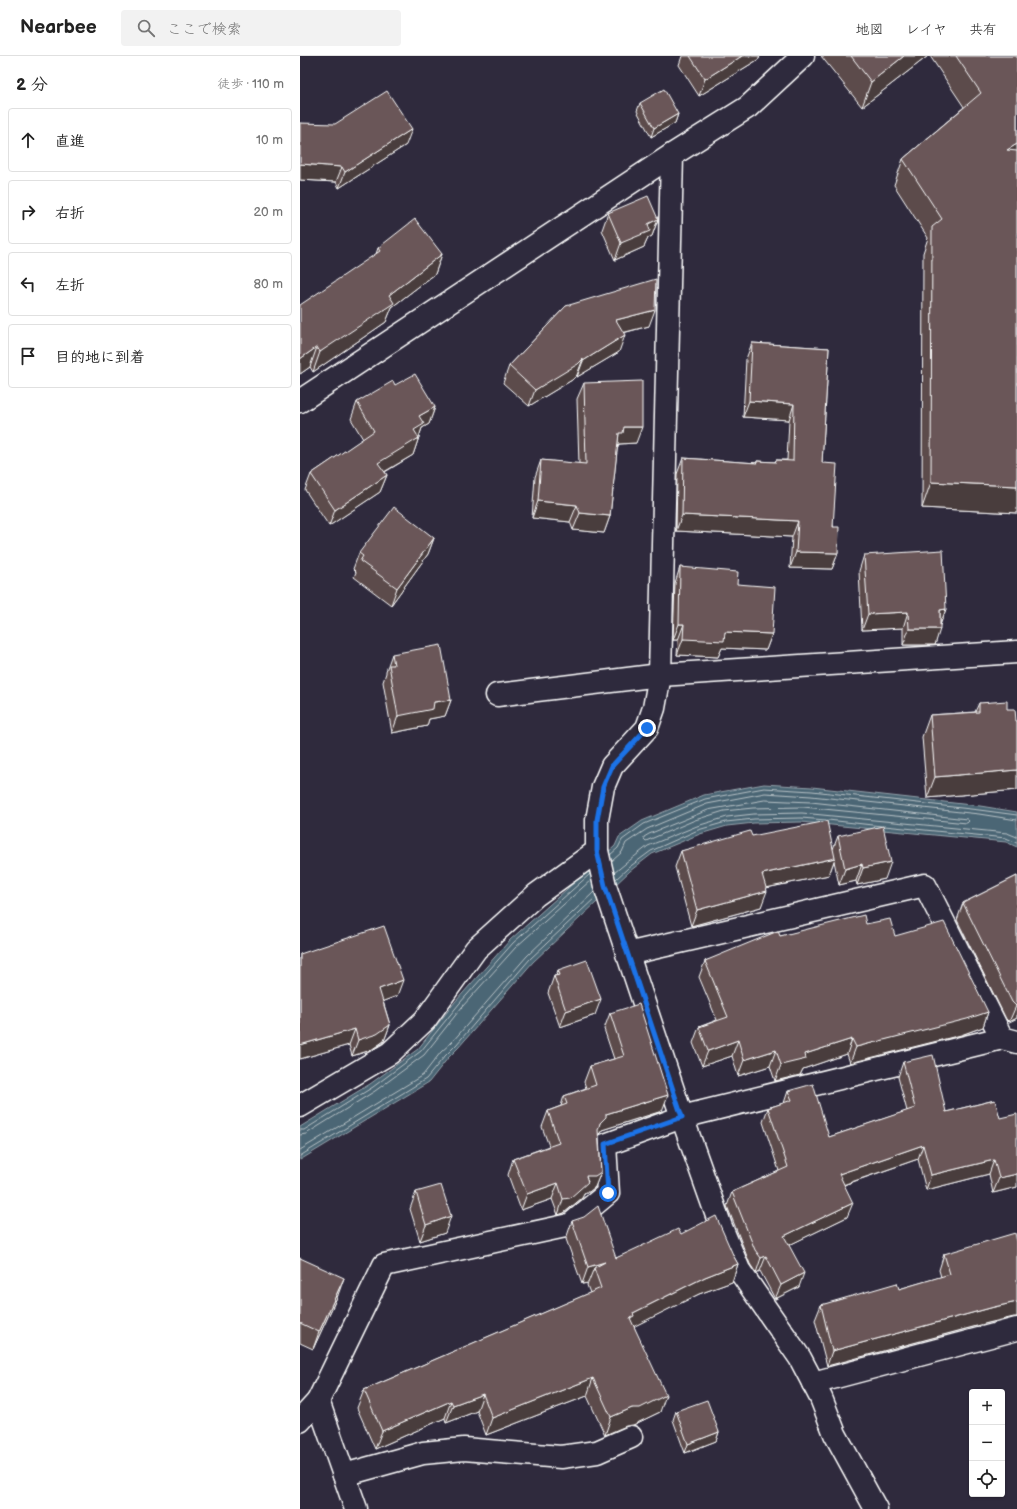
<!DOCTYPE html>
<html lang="ja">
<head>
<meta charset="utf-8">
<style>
	:root { --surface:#fff; --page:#f2f2f2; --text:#222; --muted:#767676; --line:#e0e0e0 }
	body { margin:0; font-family:"Balsamiq Sans","Klee One",sans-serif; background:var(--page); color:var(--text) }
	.controls { position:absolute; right:12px; bottom:12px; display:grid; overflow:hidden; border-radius:4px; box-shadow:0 1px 3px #0004 }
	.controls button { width:36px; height:36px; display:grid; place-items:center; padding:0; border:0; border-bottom:1px solid var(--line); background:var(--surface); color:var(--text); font:20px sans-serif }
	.stop { position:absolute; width:12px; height:12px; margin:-9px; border:3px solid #1a73e8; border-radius:50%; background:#fff }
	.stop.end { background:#1a73e8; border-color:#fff; box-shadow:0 1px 4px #0008 }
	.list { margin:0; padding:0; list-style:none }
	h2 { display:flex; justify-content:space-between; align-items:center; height:52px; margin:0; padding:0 16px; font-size:17px }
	h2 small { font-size:13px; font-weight:400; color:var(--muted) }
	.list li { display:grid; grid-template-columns:26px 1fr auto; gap:12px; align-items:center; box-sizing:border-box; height:64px; margin:0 8px 8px; padding:0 8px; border:1px solid var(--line); border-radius:4px }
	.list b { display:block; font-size:15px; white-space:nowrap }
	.list em { font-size:13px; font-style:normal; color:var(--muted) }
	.icon { flex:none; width:22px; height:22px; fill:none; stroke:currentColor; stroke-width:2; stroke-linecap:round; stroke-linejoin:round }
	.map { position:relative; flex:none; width:717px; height:1453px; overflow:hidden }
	header { display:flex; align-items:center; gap:24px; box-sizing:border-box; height:56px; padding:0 20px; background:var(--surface); border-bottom:1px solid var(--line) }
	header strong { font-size:19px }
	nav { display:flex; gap:22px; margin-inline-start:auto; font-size:14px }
	.search { width:280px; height:36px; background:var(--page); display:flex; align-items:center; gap:10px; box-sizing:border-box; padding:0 14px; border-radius:4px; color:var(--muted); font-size:15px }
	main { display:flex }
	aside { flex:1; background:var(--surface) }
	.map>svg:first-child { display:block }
</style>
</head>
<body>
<header>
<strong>Nearbee</strong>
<div class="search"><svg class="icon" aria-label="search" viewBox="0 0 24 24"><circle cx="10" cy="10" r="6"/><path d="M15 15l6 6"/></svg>ここで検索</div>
<nav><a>地図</a><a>レイヤ</a><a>共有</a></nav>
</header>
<main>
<aside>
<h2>2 分<small>徒歩 · 110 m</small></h2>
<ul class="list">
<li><svg class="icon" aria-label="ahead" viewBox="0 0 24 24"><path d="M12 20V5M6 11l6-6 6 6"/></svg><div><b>直進</b></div><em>10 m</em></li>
<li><svg class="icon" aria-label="right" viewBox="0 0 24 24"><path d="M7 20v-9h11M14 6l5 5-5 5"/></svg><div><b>右折</b></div><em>20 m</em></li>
<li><svg class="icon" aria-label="left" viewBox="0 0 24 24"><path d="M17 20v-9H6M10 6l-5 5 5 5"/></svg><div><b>左折</b></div><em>80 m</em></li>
<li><svg class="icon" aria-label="arrive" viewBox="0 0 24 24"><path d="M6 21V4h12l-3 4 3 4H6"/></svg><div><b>目的地に到着</b></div></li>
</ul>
</aside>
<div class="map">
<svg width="717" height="1453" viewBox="0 0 717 1453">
	<rect width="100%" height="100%" fill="#2f2a3d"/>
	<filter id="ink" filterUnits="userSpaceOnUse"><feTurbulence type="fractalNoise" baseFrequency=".025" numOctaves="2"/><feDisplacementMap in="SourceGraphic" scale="8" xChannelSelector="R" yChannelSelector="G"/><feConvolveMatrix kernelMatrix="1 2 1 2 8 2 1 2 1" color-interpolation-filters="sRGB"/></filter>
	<g filter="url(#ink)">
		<path fill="#4c6674" stroke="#94a3ac" d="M464,728L512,731L680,750L717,756V791L706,786L501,766L454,767L427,770L400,778L352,798L330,815L233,906L158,992L148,1002L129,1026L0,1104V1071L70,1028L118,993L155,946L210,884L315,790L319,781L342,765L404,739Z"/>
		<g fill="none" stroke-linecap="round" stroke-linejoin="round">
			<g stroke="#b7c2c7" stroke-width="1">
				<path d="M465,744L511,746L667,763L669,765L667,767L503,751L453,752L424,755L395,764L346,785L344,783V781L349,778L408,754Z"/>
				<path d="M528,764L581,770"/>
				<path d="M584,770L706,782L717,787"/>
				<path d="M310,799L318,792L322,784L344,768L405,743L464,732L512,735L679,754L717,759"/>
				<path d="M312,805L322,796L326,787L347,773L407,748L465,737L511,740L679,758L717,764"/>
				<path d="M314,817L325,808L348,790L397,770L427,761L454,758L502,757L707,777L717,781"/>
				<path d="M316,823L328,812L351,795L398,774L426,766L454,763L501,762L526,764"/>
				<path d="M0,1074H4L73,1031L121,995L159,948L213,887L290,818"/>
				<path d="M0,1079L6,1078L75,1035L124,999L162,951L216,891L291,824"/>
				<path d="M0,1094L123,1019L141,996L152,986L227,900L294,836"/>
				<path d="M0,1100L126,1023L145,1000L156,989L230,903L296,841"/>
			</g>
			<defs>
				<g id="minor">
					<path d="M372,99L360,619L354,652L347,672L312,710L303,731L297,764V795L305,830L382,1061L421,1171L439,1214L500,1302L521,1342L535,1378L576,1453"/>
					<path d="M0,345L372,99L448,51L503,0"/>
					<path d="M197,639L360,619L717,596"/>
					<path d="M327,898L625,829L702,982"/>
					<path d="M0,1050L90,997L125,964L176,893L236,839L297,795"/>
					<path d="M513,1327L717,1273"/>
					<path d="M18,1345L56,1453"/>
					<path d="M0,1365L18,1345L84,1209L270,1169L308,1137L305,1089L382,1061L702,982L717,986"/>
					<path d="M44,1419L123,1397L164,1393L261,1401L297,1396L331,1381"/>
				</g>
			</defs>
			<use href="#minor" stroke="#fff" stroke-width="25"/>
			<use href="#minor" stroke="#2f2a3d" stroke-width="22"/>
		</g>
		<g fill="#5b4b4c" stroke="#fff">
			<path d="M382,0H460L459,3L399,40L379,9Z"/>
			<path d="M521,0H628L562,51Z"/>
			<path d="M630,0H717V457L622,452L623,197L628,182L594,129L603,103L664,51Z"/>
			<path d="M340,47L378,58L375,67L351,81L337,55Z"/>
			<path d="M0,67L106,89L39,132L36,126L0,124Z"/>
			<path d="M308,157L358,163L352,180L348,182L344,191L315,204L302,174Z"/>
			<path d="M78,192L142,198L135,218L92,251L86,266L13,316L10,311L0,318L76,198Z"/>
			<path d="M266,250L349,270L323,277L319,296L277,321V319L272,324L229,350L203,327L209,310Z"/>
			<path d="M452,287L529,292L522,407L538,497L532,513L490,512L492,481L376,475L377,418L383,402L457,407V405L475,406L476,404H487L489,364L443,361L446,303Z"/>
			<path d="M284,327L336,387L319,388L317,394L310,460L304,477L273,474L270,466L232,462L235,421L241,404L279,408L277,343Z"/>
			<path d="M95,329L135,351L129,368L122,372L113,399L85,416L87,419L80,436L29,470L5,434L11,418L63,383L51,363L57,346Z"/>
			<path d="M134,482L128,498L91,549L54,521L56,516L53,513L59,497Z"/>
			<path d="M564,499L646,553L640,569L635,589H603V572L562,574L559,515Z"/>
			<path d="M380,511L437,528L472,578L466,594L422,592L418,601L377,599L378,584H373L375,527Z"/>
			<path d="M92,598L151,644L145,660L129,663L127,670L92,677L83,626L86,617V615Z"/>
			<path d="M679,647L707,653L716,665H717V734L627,742L622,681L630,659L675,656Z"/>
			<path d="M452,780L533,793L538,780L585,823L557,829L556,825L539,829L534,805L529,819L466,832L461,851L391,870L375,811L381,795Z"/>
			<path d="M717,820V962L709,966L706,963L657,864L663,847Z"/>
			<path d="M566,868L595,880L688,956L683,971L661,979L550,1007L547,998L503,1013L500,1019L475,1025L470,1010L438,1020L432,1000L402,1010L393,987L399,971L417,964L399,921L405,905L480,880Z"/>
			<path d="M0,898L97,940L83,945L90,969L84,985L71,994L52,1000L49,989L0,1003Z"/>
			<path d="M258,914L295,959L260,971L248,937L254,920H256Z"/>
			<path d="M310,957L362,1055L302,1074L300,1077L299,1079L301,1116L295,1131L289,1136H285L282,1142L264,1157L258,1159L252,1143L221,1154L208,1119L213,1103L249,1090L242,1071L248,1055L261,1050L264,1040L286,1032L284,1026L290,1010L314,1003L304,973Z"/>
			<path d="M603,1006L646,1056L695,1044L717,1131L693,1137L689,1118L626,1134L618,1103L544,1129L547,1161L489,1189L499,1231L475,1243L460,1215L456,1217L450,1208L427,1150L432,1136L479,1115L463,1066L468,1052L484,1047L488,1035L529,1081L607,1055L598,1021Z"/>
			<path d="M116,1136L145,1177L120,1185L110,1153Z"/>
			<path d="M272,1165L316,1202L381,1178L434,1201L438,1208L432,1226L399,1238L334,1270L360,1356L333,1369L326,1370L305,1379L287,1340L186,1379L177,1355L146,1367L145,1362L75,1393L57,1352L64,1334L290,1237L287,1229L288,1227L282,1228L266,1183Z"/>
			<path d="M717,1186V1261H714L688,1267L527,1310L515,1264L521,1249L599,1233L641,1221L639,1214L644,1198Z"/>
			<path d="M0,1202L38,1239L13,1293L0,1287Z"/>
			<path d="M376,1355L419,1376L416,1385L385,1397L373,1364Z"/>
		</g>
		<g fill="#4a3d3e" stroke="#fff">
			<path d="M442,0H460L459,3L399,40L405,23Z"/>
			<path d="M604,0H628L562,51L571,26Z"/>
			<path d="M378,58L375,67L351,81L354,72Z"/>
			<path d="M112,73L106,89L39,132L45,116Z"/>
			<path d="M717,88V107L707,94Z"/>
			<path d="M0,108L42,111L36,126L0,124Z"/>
			<path d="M358,163L352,180L348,182L344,191L315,204L321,187L348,168Z"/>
			<path d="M142,198L135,218L92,251L86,266L13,316L20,296L89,239Z"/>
			<path d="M355,254L349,270L310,280L316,264Z"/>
			<path d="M325,279L319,296L277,321L283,305Z"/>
			<path d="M17,291L10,311L0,318V303Z"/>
			<path d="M283,303L277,319L272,324L229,350L235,334Z"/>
			<path d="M449,345L494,348L489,364L443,361Z"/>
			<path d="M135,351L129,368L122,372L113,399L72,423L78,407L119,360Z"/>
			<path d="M324,371H342L336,387L319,388L317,394L319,377Z"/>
			<path d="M87,419L80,436L29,470L35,454Z"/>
			<path d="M631,426L717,430V457L622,452Z"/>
			<path d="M238,445L277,449L270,466L232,462Z"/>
			<path d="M280,457L310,460L304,477L273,474Z"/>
			<path d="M382,459L498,465L492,481L376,475Z"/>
			<path d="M134,482L128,498L91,549L97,532Z"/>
			<path d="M496,496L538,497L532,513L490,512Z"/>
			<path d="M646,553L640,569V554Z"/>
			<path d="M608,556L603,572L562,574L568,558Z"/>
			<path d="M379,568H384L378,584H373Z"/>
			<path d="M609,573H640L635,589H603Z"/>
			<path d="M425,576L472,578L466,594L422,592L418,601L377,599L383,583Z"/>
			<path d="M151,644L145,660L129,663L127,670L92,677L98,660L134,646Z"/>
			<path d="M717,714V734L627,742L635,721Z"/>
			<path d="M535,802L529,819L456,834L462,818Z"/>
			<path d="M591,806L585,823L557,829L563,812Z"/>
			<path d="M562,808L556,825L539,829L545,813Z"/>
			<path d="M467,835L461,851L391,870L397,854Z"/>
			<path d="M103,924L97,940L73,949L79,933Z"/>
			<path d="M301,943L295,959L260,971L266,955Z"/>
			<path d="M717,949V962L709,966L716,950Z"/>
			<path d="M688,956L683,971L661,979L550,1007L556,991Z"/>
			<path d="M90,969L84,985L71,994L52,1000L58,984Z"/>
			<path d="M55,973L49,989L0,1003V989Z"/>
			<path d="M552,983L547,998L503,1013L500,1019L475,1025L481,1009L505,998Z"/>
			<path d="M438,984L432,1000L402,1010L408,995Z"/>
			<path d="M476,994L470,1010L438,1020L444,1004Z"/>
			<path d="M368,1039L362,1055L302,1074L300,1077L294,1083L300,1067L306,1058Z"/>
			<path d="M623,1089L618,1103L534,1132L539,1118Z"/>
			<path d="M694,1104L689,1118L626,1134L631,1119Z"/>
			<path d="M301,1116L295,1131L289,1136H285L282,1142L264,1157L258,1159L263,1143L286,1120Z"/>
			<path d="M717,1118V1131L693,1137L699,1122Z"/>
			<path d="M258,1127L252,1143L221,1154L227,1138Z"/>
			<path d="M553,1147L547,1161L479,1194L484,1180Z"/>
			<path d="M151,1160L145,1177L120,1185L126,1169Z"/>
			<path d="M466,1200L460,1215L456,1217L461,1202Z"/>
			<path d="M305,1206L294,1212L288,1227L282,1228L288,1211Z"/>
			<path d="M438,1208L432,1226L399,1238L329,1273L330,1262L333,1257L405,1221Z"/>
			<path d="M504,1217L499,1231L475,1243L481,1229Z"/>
			<path d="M44,1222L38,1239L13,1293L19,1276Z"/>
			<path d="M717,1246V1261H714L688,1267L527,1310L532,1295L694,1251Z"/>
			<path d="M293,1322L287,1340L186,1379L192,1362Z"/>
			<path d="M183,1338L177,1355L146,1367L153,1349Z"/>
			<path d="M366,1339L360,1356L333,1369L326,1370L305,1379L311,1361L332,1352Z"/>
			<path d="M151,1345L145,1362L75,1393L82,1375Z"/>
			<path d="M419,1376L416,1385L385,1397L388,1388Z"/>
		</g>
		<g fill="#6a5758" stroke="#fff">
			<path d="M390,0H442L405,23Z"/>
			<path d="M551,0H604L571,26Z"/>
			<path d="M656,0H717V88L707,94L717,95V430L631,426L632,171L642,163L603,103L681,37Z"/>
			<path d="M364,33L378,58L354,72L340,47Z"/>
			<path d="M87,35L112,73L45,116L42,111L0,108V67L35,68Z"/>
			<path d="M348,140L358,163L348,168L350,175L321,187L308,157Z"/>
			<path d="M115,163L142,198L89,239L94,247L20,296L17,291L0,303V249L80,195L78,192Z"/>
			<path d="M356,223L355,254L316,264L325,279L283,305V303L278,308L235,334L209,310L266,250Z"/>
			<path d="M452,287L529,292L522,407L537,408L533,471H539L538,497L496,496L498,465L382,459L383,402L457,407V405L476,406V404L493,405L494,348L449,345Z"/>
			<path d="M115,318L135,351L119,360L124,368L114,374L119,382L78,407L87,419L35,454L11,418L74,375L57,346L93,325L95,329Z"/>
			<path d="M342,325V371H324L323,377H319L310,460L280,457L277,449L238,445L241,404L286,408L284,327Z"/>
			<path d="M94,451L134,482L97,532L60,505L63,500L59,497Z"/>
			<path d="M643,494L646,553L640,554V573H609L608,556L568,558L564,499Z"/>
			<path d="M380,511L438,516L437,528L475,531L472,578L425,576L424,585L383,583L384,568H379Z"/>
			<path d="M141,589L151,644L134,646L133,653L98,660L89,609H94L92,598Z"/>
			<path d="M707,645V653H715L716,665H717V714L635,721L630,659L679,656V647Z"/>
			<path d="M527,765L535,802L462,818L467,835L397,854L381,795L450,775L452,780Z"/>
			<path d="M583,770L591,806L563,812L562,808L545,813L538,780Z"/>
			<path d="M717,820V949L716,950L712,946L663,847Z"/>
			<path d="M564,859L566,868L590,863L595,880L644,866L688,956L667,963L556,991L552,983L505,998L506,1003L481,1009L476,994L444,1004L438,984L408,995L399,971L428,961L405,905L478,875L480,880Z"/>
			<path d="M84,870L103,924L79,933L90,969L77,978L58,984L55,973L0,989V898Z"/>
			<path d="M287,904L301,943L266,955L254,920L260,919L258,914Z"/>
			<path d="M339,948L368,1039L306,1058V1061L300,1067L298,1074L301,1116L295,1120H286L288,1126L270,1142L263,1143L258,1127L227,1138L213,1103L259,1087L248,1055L267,1048L264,1040L296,1029L290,1010L324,1000L310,957Z"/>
			<path d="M633,999L646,1056L695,1044L700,1062L717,1058V1118L699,1122L694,1104L631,1119L623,1089L539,1118L553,1147L484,1180L504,1217L481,1229L466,1200L461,1202L455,1194L432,1136L488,1111L468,1052L492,1044L488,1035L513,1028L529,1081L615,1052L603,1006Z"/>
			<path d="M141,1129L151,1160L126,1169L116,1136Z"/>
			<path d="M298,1150L316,1202L378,1173L381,1178L416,1160L434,1201L438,1208L405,1221L333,1257L334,1260L330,1262L366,1339L340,1352H332L311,1361L293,1322L192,1362L183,1338L153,1349L151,1345L82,1375L64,1334L301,1232L294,1212L305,1206L288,1211L272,1165L284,1161Z"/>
			<path d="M715,1177L717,1186V1246L694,1251L532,1295L521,1249L597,1227L599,1233L650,1218L644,1198Z"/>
			<path d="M0,1202L44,1222L19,1276L0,1267Z"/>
			<path d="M407,1344L419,1376L388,1388L376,1355Z"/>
		</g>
	</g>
	<g fill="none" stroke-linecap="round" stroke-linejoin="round" filter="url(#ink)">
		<path stroke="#1a73e8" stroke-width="5" d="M308,1137L305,1088L382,1061L305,830L297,795V764L303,731L312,710L347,672"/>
	</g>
</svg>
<div class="controls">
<button>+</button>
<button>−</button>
<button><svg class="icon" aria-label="locate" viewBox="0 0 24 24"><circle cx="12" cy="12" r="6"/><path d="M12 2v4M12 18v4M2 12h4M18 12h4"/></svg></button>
</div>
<div class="stop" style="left:308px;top:1137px"></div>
<div class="stop end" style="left:347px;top:672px"></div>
</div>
</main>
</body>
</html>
